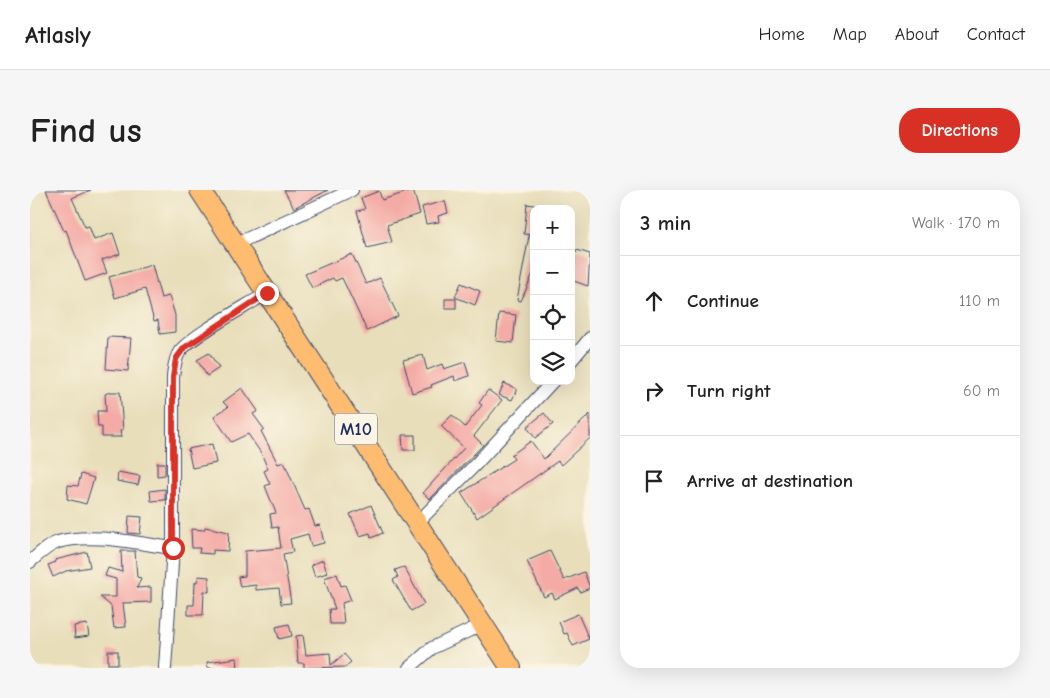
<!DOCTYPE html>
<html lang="en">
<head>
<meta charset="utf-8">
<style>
	:root { --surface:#fff; --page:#f6f6f6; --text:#222; --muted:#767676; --line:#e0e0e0; --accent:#d93025 }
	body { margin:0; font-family:"Comic Neue",sans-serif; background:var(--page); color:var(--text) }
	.controls { position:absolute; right:15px; top:15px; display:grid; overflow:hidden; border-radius:10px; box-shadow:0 5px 20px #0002 }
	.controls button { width:45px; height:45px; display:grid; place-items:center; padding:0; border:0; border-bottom:1px solid var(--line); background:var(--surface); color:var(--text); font:25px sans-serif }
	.stop { position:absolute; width:15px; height:15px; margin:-11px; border:4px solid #d93025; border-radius:50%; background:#fff }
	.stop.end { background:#d93025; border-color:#fff; box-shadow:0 1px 5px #0008 }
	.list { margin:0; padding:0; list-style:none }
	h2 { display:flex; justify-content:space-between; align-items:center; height:65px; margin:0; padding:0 20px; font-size:21px }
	h2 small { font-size:16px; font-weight:400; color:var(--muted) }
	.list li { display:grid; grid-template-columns:32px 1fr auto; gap:15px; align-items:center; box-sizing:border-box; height:90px; padding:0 20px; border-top:1px solid var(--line) }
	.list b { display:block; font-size:19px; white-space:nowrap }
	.list em { font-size:16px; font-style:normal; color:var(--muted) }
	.icon { flex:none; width:28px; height:28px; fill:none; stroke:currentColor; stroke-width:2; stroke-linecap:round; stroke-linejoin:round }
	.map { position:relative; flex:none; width:560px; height:478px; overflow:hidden; border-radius:20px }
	header { display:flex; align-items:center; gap:30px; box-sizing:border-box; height:70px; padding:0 25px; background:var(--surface); border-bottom:1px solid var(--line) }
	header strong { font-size:24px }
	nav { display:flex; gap:28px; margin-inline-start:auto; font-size:18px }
	.intro { display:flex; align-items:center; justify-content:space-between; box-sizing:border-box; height:120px; padding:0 30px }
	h1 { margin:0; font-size:35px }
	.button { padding:12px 22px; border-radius:20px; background:var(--accent); color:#fff; font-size:18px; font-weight:700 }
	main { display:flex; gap:30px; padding:0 30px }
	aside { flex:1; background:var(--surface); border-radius:20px; box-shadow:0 5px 20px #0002 }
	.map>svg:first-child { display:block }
</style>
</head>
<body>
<header>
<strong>Atlasly</strong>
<nav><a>Home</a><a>Map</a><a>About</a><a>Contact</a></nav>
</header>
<div class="intro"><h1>Find us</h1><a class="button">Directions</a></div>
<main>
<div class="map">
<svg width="560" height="478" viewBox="0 0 560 478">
	<rect width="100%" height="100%" fill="#fcf5e5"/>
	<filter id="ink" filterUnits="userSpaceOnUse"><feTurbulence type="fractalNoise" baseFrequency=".02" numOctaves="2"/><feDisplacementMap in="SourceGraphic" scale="10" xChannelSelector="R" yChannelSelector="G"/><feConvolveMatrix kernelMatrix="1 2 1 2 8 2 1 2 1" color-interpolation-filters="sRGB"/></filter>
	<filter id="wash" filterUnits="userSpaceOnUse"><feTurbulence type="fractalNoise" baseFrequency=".0096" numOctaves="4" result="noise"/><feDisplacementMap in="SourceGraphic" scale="20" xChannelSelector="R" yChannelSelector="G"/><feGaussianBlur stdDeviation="1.12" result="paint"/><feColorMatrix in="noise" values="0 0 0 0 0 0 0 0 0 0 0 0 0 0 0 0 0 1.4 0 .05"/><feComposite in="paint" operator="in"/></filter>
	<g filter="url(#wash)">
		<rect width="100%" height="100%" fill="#e8deba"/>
		<g id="blocks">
			<g fill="#f4aaa5">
				<path d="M16,0H61L42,8L55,37L59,36L64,50L83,43L90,64L72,70L77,83L55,91L36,40L34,41Z"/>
				<path d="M254,0H298L264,18Z"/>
				<path d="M383,0L390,24L357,35L362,52L337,58L327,21L335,19L331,8L349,1L352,10Z"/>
				<path d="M415,11L418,23L408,26L409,32L396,34L392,17Z"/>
				<path d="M497,14L504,15V45L494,44Z"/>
				<path d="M499,46H504V81L491,111L487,110Z"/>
				<path d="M547,60L560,64L558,96L541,90V62L546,63Z"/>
				<path d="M322,64L336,94L350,88L368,126L337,141L312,88L305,91L303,88L282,98L275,84Z"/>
				<path d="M122,75L131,108L139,106L145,125V142L130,144L128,130L124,131L115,99L85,108L79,87Z"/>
				<path d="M431,93L450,101L445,115L425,107Z"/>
				<rect x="415" y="109" width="11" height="9"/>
				<path d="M469,123L486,125L483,153L466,151Z"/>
				<path d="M78,147L101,148L98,181L76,179Z"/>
				<path d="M179,163L189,178L177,186L167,170Z"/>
				<path d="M393,165L397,180L412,174L414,179L435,172L439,186L425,191L424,186L401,195L402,197L382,203L373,170Z"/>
				<path d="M474,193L487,199L482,210L469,205Z"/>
				<path d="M212,198L228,221L223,224L234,239L231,241L248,274L254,272L275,320L279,319L285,336L290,335L294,353L281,356L278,344L260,349L263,362L253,364L261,413L251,414L249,398L226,400V395L210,397L208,387L215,386V361L251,358L248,337L242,338L240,324L246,323L235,296L240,294L234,281L238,279L231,263L218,244L201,252L184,226L198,217L193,212Z"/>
				<path d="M458,200L472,210L444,246L453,255L400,309L393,303L434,258L411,236L422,225L435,237L452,215L449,213Z"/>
				<path d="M80,202H90L93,240H90L91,247H72V237H68L67,221H76L75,204Z"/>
				<path d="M514,223L523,234L505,248L497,237Z"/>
				<path d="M560,224V248L531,275L528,271L447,328L431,303L484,269L481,265L501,251L514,269Z"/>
				<path d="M372,245H385V260H373Z"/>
				<path d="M182,254L186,273L162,278L158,259Z"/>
				<path d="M127,273H135V285L127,286Z"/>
				<path d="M88,282L110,286L108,295L87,291Z"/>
				<path d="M51,284L64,288L56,314L37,309L38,295L48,296Z"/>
				<path d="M135,299V310L121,311L120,301Z"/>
				<path d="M341,315L353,343L341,348L340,343L330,346L320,324Z"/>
				<path d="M99,326L112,327L110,344L98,343Z"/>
				<path d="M175,337L199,342L198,361L183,360V364L169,363L170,358H162L161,339L174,340Z"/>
				<path d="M91,361H105L107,387L111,388L107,398L121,397V412L93,413L96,437L84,438L81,416L70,407H86V389L75,386L78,378L92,382Z"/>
				<path d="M520,361L534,390L554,382L560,398L550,402L548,398L525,409L522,403L514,407L497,371Z"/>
				<path d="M57,362L60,377L36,381L23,387L18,375L26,372L25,370Z"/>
				<path d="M293,370L297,383L285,387L281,375Z"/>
				<path d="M374,377L394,414L381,421L363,390L368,387L365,380Z"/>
				<path d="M307,384L311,396L315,395L321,410L312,413L314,434H300L299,419H305L294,388Z"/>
				<path d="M168,386L179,387V402L174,401L173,425H158V415H164L165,392H167Z"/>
				<path d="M548,424L559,449L543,456L537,443L534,444L529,432Z"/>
				<path d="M57,434L59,446L45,448L44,436Z"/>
				<path d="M259,434L262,446L249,449L246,437Z"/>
				<path d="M273,445L276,465L300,463L301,475L314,464L321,472L315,477L274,478V473H268L266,446Z"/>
				<rect x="78" y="461" width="10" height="13"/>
				<path d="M207,468L208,478H178L177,472Z"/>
			</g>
		</g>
	</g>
	<g filter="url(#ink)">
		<use href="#blocks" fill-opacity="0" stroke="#3a496c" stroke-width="1"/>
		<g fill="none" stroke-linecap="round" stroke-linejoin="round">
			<defs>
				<g id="minor">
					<path d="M206,54L322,0"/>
					<path d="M541,171L560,148"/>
					<path d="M387,333L446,274L523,191"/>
					<path d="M0,372C9,364 17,356 28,352C61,342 110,354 143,358"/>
					<path d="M135,478L143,358V187C144,178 145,168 150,161C164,144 217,116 237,103"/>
					<path d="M379,478L402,458L453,434"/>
				</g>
				<path id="trunk" d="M170,0L481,478"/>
			</defs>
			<use href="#minor" stroke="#3a496c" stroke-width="14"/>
			<use href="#trunk" stroke="#3a496c" stroke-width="22"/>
			<use href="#minor" stroke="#fff" stroke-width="12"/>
			<use href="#trunk" stroke="#fdbc70" stroke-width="20"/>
		</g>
	</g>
	<g fill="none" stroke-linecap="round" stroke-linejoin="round" filter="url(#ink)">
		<path stroke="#d93025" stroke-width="6" d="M143,358V187L146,169L154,158L237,103"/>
	</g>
	<g text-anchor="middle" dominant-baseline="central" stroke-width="4.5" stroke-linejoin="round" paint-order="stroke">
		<rect fill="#fcf5e5" stroke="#5e6a86" stroke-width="1" x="305" y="223.5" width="42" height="31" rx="4"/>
		<g font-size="18" font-weight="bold" fill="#1b2f5e">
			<text x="326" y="239">M10</text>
		</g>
	</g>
</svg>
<div class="controls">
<button>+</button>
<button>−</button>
<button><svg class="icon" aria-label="locate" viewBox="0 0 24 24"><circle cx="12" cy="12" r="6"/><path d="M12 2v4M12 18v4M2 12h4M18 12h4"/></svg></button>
<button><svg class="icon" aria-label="layers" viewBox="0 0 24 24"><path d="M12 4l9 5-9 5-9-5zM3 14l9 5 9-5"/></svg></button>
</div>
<div class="stop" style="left:143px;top:358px"></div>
<div class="stop end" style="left:237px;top:103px"></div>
</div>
<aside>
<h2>3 min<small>Walk · 170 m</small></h2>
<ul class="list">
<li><svg class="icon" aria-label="ahead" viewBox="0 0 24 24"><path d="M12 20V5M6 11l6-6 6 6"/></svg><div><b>Continue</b></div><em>110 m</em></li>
<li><svg class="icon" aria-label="right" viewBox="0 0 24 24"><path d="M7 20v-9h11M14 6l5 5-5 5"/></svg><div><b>Turn right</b></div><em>60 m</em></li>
<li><svg class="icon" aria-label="arrive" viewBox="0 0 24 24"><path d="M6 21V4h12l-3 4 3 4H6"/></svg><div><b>Arrive at destination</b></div></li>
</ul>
</aside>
</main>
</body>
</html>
